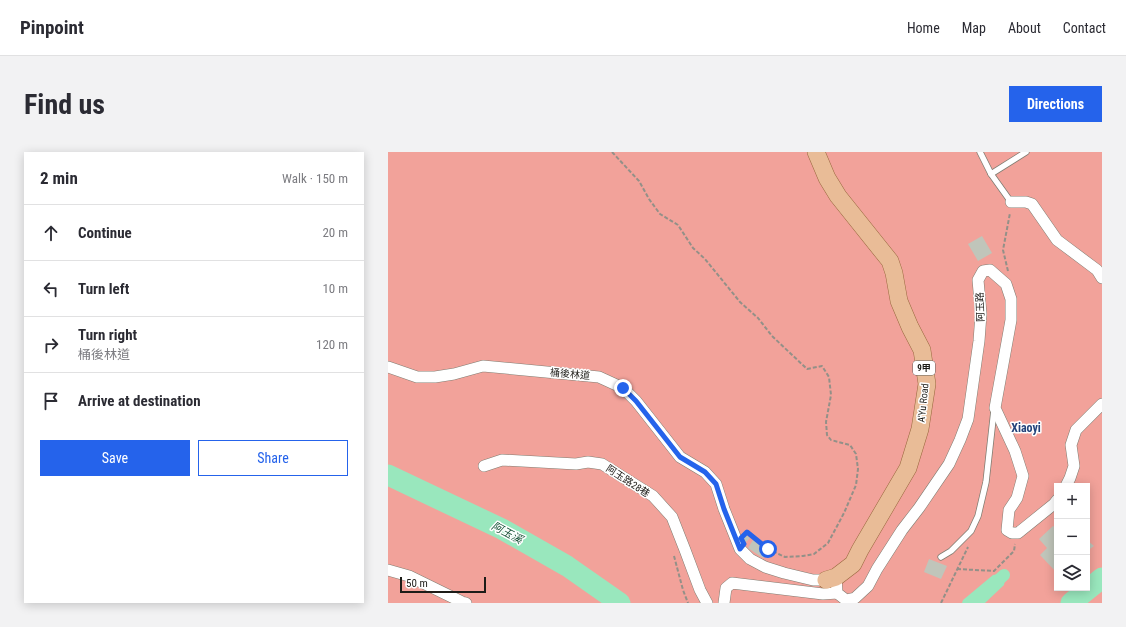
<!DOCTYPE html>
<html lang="en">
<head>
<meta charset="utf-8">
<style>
	:root { --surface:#fff; --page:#f2f2f3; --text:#2b2b33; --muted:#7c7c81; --line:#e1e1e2; --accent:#2563eb }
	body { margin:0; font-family:"Roboto Condensed","Noto Sans TC",sans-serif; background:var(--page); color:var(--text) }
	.controls { position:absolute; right:12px; bottom:12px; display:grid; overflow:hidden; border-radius:0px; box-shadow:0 2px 10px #0003 }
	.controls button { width:36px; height:36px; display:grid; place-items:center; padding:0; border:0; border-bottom:1px solid var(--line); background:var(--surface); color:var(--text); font:20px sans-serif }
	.scale { position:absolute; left:12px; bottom:10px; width:86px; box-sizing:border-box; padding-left:4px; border:2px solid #1d1c18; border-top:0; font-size:11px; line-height:14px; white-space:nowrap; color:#1d1c18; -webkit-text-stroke:3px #fff; paint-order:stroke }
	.stop { position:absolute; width:12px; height:12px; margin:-9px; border:3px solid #2563eb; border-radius:50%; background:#fff }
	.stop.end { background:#2563eb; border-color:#fff; box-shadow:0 1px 4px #0008 }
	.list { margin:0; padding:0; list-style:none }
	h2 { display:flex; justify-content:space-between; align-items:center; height:52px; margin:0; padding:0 16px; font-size:17px }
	h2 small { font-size:13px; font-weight:400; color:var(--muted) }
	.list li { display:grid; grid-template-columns:26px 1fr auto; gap:12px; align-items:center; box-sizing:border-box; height:56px; padding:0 16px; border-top:1px solid var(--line) }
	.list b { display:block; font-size:15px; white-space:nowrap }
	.list p { margin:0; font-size:13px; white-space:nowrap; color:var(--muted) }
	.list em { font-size:13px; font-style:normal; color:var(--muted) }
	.actions { display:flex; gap:8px; padding:12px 16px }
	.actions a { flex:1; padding:9px 0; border:1px solid var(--accent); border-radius:0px; text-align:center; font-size:14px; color:var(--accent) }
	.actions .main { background:var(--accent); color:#fff }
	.icon { flex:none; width:22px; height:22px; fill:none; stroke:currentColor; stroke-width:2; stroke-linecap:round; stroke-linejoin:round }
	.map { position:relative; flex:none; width:714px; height:451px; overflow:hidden; border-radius:0px }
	header { display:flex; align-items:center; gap:24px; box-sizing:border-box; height:56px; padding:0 20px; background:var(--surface); border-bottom:1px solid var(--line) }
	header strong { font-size:19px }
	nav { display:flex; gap:22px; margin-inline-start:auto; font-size:14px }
	.intro { display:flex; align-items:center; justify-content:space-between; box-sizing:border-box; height:96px; padding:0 24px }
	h1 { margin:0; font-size:28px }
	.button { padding:10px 18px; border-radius:0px; background:var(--accent); color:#fff; font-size:14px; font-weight:700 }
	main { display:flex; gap:24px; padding:0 24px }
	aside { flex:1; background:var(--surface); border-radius:0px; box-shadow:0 2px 10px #0003 }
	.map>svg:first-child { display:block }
</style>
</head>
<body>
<header>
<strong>Pinpoint</strong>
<nav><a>Home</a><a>Map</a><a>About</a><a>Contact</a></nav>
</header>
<div class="intro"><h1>Find us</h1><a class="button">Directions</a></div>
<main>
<aside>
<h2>2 min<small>Walk · 150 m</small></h2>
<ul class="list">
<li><svg class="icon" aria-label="ahead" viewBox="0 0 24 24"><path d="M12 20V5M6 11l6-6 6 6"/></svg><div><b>Continue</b></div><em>20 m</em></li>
<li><svg class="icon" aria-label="left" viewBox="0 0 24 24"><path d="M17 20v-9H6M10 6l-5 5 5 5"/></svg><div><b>Turn left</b></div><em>10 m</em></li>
<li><svg class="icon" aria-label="right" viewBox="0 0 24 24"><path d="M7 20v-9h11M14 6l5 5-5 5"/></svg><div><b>Turn right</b><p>桶後林道</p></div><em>120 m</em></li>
<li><svg class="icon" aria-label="arrive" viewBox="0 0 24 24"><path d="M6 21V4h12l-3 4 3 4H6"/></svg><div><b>Arrive at destination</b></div></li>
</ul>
<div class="actions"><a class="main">Save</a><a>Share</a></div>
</aside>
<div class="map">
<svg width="714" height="451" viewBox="0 0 714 451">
	<rect width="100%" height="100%" fill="#f5f1e5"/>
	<path fill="#f2a29a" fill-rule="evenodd" d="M0,0H714V451H0ZM669,334H699V436H669Z"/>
	<path fill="#99e7bd" d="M612,422L617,427L616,433L597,451H574L575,448L605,423Z"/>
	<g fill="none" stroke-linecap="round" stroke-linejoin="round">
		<path stroke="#99e7bd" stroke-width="12" d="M585,451L616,423"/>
		<g stroke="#99e7bd" stroke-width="21">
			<path d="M0,323L114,377L179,414L232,451"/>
			<path d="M683,451L714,426"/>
		</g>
	</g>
	<g fill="#c0c5ba">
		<path d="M594,84L604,101L590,109L580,92Z"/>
		<path d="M665,374L669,377V421L652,403L659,396L651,387Z"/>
		<path d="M358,383L362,386L358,390L355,388Z"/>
		<path d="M365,388L375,394L373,397L378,401L375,406L360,396Z"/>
		<path d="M699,388L706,394L699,399Z"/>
		<path d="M541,407L559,414L553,427L536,420Z"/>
	</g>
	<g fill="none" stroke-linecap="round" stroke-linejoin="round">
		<defs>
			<g id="service">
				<path d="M592,0L603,22L623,50"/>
				<path d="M603,22L638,0"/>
				<path d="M553,405L563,399L583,379L590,364L598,330L606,258"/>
			</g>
			<g id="minor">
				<path d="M623,50H638L644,52L669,88L709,118L714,126"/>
				<path d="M0,215L29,225H47L66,222L95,214L211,225L235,236L248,249L292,305L317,320L328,332L336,357L352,397L362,407L377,415L396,421L425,428H438"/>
				<path d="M96,314L114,308L188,312L200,310L214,312L265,344L284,365L297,398L312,438L319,451"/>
				<path d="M678,334L682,326L686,314L683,293L688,278L714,252"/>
				<path d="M0,418L21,424L74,450L78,451"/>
				<path d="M448,425L449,441L458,448L467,446L480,434L489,417L514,378L531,356L561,312L572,288L580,267L591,189L593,162L590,128L595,119L602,118L618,132L623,147V168L607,256L627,299L635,324L629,346L621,358L619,378L624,381H630L666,352L669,348"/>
				<path d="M336,451L338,436L344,431L435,442L449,441"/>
			</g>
			<path id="primary" d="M428,0L439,26L450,44L502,109L506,121L511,149L522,175L534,198L539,232L532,277L520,316L472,398L465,412L448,425L438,428"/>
		</defs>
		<use href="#service" stroke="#807d72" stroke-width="7"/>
		<use href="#minor" stroke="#807d72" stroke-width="12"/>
		<use href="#primary" stroke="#98673d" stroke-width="18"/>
		<g stroke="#939088" stroke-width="2" stroke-dasharray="4 2" stroke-linecap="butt">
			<path d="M224,0L251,29L261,47L272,62L290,73L305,96L317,107L352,150L370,166L384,184L419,217L434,214L441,225L443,243L438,270L439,283L443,288L462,293L468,302L470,317L468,333L456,361L440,391L426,402L415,404L397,405L380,397L359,380L358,381"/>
			<path d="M620,119L615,98L622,61"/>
			<path d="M286,404L295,438L300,451"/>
			<path d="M569,417L606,419L626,399L627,392"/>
			<path d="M553,451L580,395"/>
		</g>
		<use href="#service" stroke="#fff" stroke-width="5.5"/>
		<use href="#minor" stroke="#fff" stroke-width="11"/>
		<use href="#primary" stroke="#e9bc97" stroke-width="17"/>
	</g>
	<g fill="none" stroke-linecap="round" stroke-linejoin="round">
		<path stroke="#2563eb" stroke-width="5" d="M235,236L248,249L292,305L317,320L328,332L336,357L352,397L356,392L353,386L359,380L380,397"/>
	</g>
	<g text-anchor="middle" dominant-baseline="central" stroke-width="3" stroke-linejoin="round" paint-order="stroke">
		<rect fill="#fff" stroke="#61605d" stroke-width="1" x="525" y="209" width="22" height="14" rx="3"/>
		<g font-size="9" font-weight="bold" fill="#1d1c18">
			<text x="536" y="216">9甲</text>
		</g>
		<g font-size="10" fill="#1d1c18" stroke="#fff">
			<text transform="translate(592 155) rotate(-92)">阿玉路</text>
			<text transform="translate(182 222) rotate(5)">桶後林道</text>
			<text transform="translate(535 251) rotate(-84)">A'Yu Road</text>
			<text transform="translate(240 329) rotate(33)">阿玉路28巷</text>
		</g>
		<g font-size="11" font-style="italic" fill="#185338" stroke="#fff">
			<text transform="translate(119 381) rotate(28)">阿玉溪</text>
		</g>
		<g font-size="12" font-weight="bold" fill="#25447b" stroke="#fff">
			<text x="638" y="276">Xiaoyi</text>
		</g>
	</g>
</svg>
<div class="controls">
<button>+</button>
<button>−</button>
<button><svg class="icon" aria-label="layers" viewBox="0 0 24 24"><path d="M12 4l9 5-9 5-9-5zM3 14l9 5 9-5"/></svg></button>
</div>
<div class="scale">50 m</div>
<div class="stop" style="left:380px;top:397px"></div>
<div class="stop end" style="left:235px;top:236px"></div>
</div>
</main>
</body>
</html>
